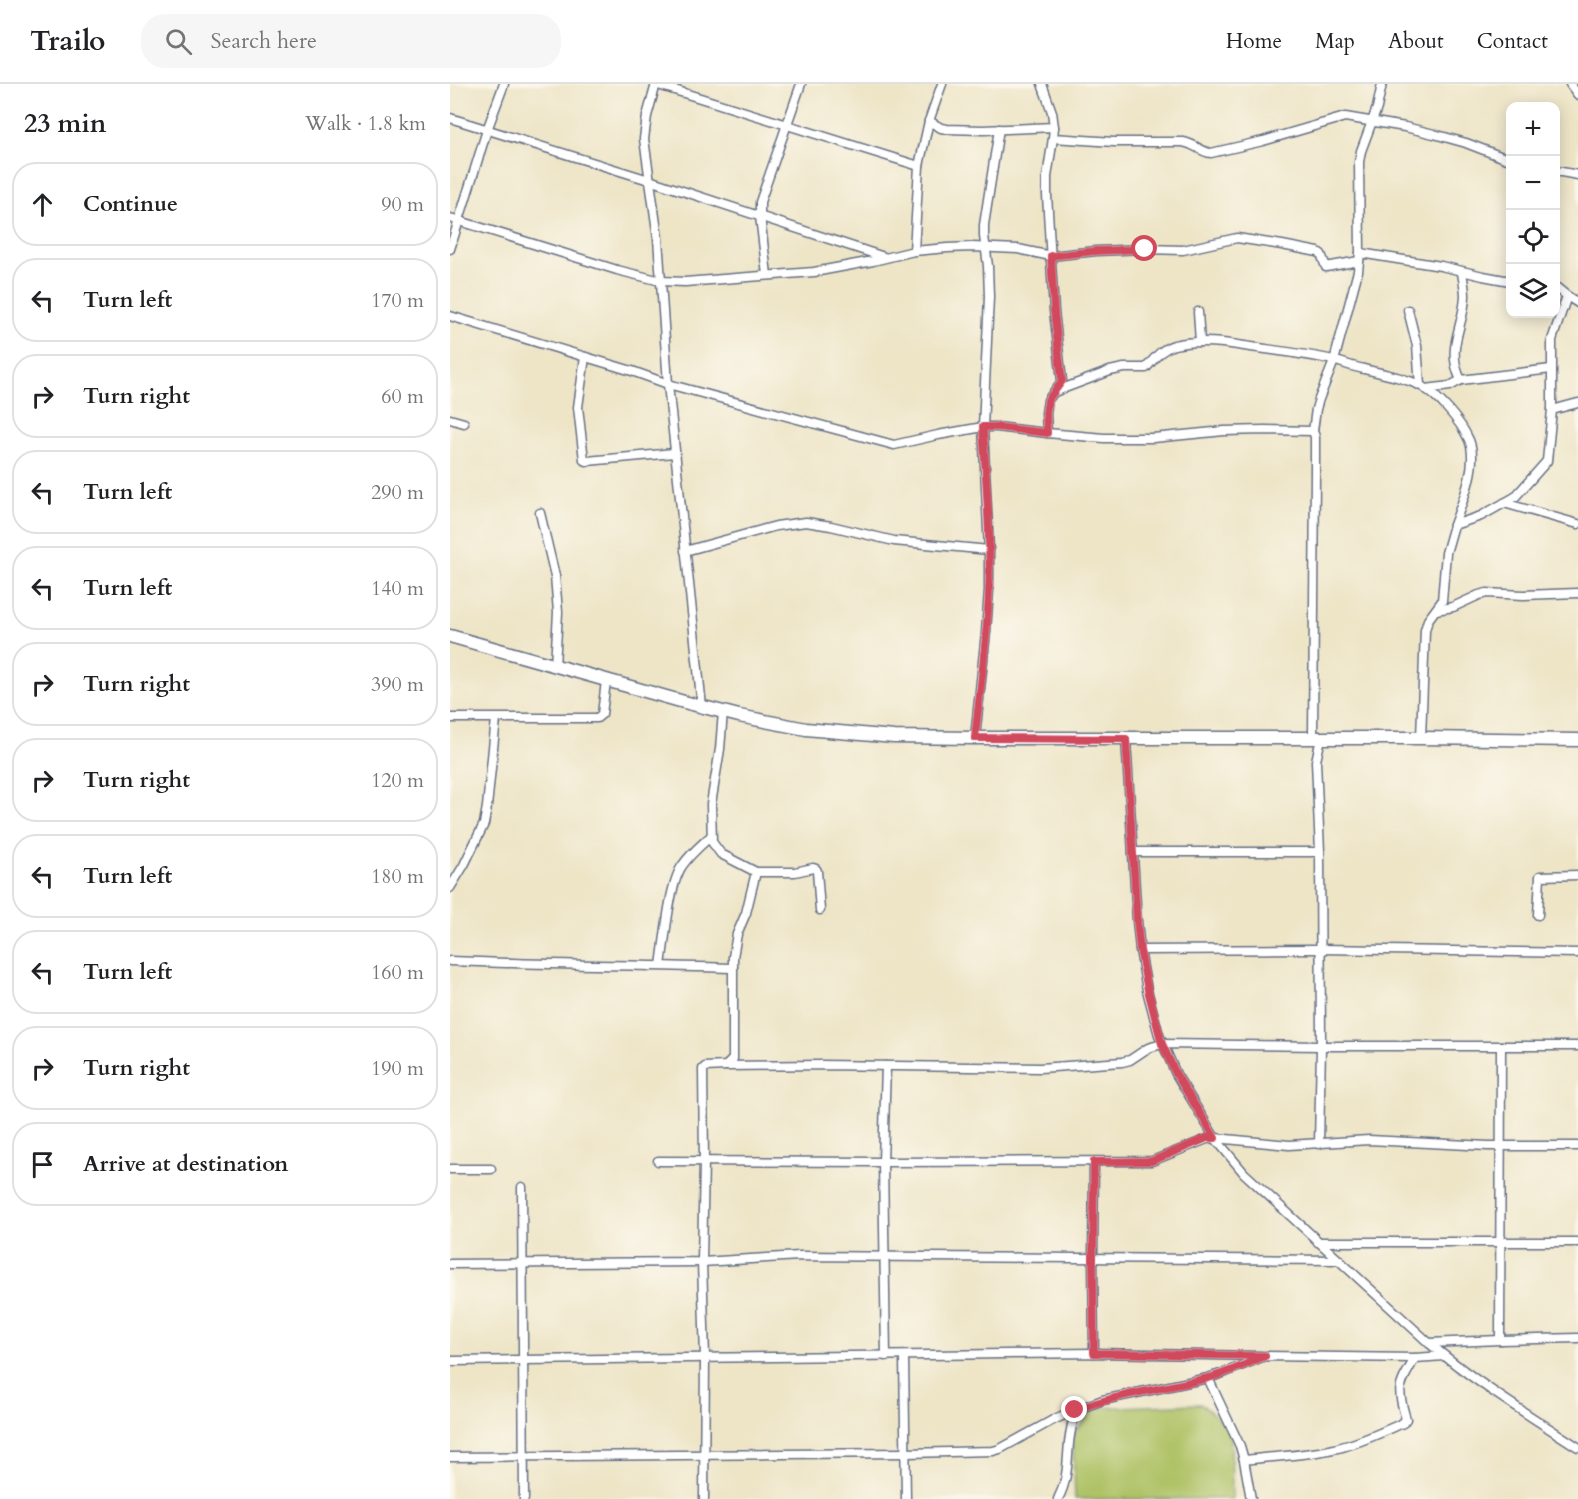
<!DOCTYPE html>
<html lang="en">
<head>
<meta charset="utf-8">
<style>
	:root { --surface:#fff; --page:#f6f6f6; --text:#202124; --muted:#757577; --line:#e0e0e0 }
	body { margin:0; font-family:Cardo,serif; background:var(--page); color:var(--text) }
	.controls { position:absolute; right:18px; top:18px; display:grid; overflow:hidden; border-radius:12px; box-shadow:0 3px 15px #0003 }
	.controls button { width:54px; height:54px; display:grid; place-items:center; padding:0; border:0; border-bottom:2px solid var(--line); background:var(--surface); color:var(--text); font:30px sans-serif }
	.stop { position:absolute; width:18px; height:18px; margin:-14px; border:4px solid #d1495b; border-radius:50%; background:#fff }
	.stop.end { background:#d1495b; border-color:#fff; box-shadow:0 2px 6px #0008 }
	.list { margin:0; padding:0; list-style:none }
	h2 { display:flex; justify-content:space-between; align-items:center; height:78px; margin:0; padding:0 24px; font-size:26px }
	h2 small { font-size:20px; font-weight:400; color:var(--muted) }
	.list li { display:grid; grid-template-columns:39px 1fr auto; gap:18px; align-items:center; box-sizing:border-box; height:84px; margin:0 12px 12px; padding:0 12px; border:2px solid var(--line); border-radius:24px }
	.list b { display:block; font-size:22px; white-space:nowrap }
	.list em { font-size:20px; font-style:normal; color:var(--muted) }
	.icon { flex:none; width:33px; height:33px; fill:none; stroke:currentColor; stroke-width:2; stroke-linecap:round; stroke-linejoin:round }
	.map { position:relative; flex:none; width:1128px; height:1415px; overflow:hidden }
	header { display:flex; align-items:center; gap:36px; box-sizing:border-box; height:84px; padding:0 30px; background:var(--surface); border-bottom:2px solid var(--line) }
	header strong { font-size:28px }
	nav { display:flex; gap:33px; margin-inline-start:auto; font-size:21px }
	.search { width:420px; height:54px; background:var(--page); display:flex; align-items:center; gap:15px; box-sizing:border-box; padding:0 21px; border-radius:24px; color:var(--muted); font-size:22px }
	main { display:flex }
	aside { flex:1; background:var(--surface) }
	.map>svg:first-child { display:block }
</style>
</head>
<body>
<header>
<strong>Trailo</strong>
<div class="search"><svg class="icon" aria-label="search" viewBox="0 0 24 24"><circle cx="10" cy="10" r="6"/><path d="M15 15l6 6"/></svg>Search here</div>
<nav><a>Home</a><a>Map</a><a>About</a><a>Contact</a></nav>
</header>
<main>
<aside>
<h2>23 min<small>Walk · 1.8 km</small></h2>
<ul class="list">
<li><svg class="icon" aria-label="ahead" viewBox="0 0 24 24"><path d="M12 20V5M6 11l6-6 6 6"/></svg><div><b>Continue</b></div><em>90 m</em></li>
<li><svg class="icon" aria-label="left" viewBox="0 0 24 24"><path d="M17 20v-9H6M10 6l-5 5 5 5"/></svg><div><b>Turn left</b></div><em>170 m</em></li>
<li><svg class="icon" aria-label="right" viewBox="0 0 24 24"><path d="M7 20v-9h11M14 6l5 5-5 5"/></svg><div><b>Turn right</b></div><em>60 m</em></li>
<li><svg class="icon" aria-label="left" viewBox="0 0 24 24"><path d="M17 20v-9H6M10 6l-5 5 5 5"/></svg><div><b>Turn left</b></div><em>290 m</em></li>
<li><svg class="icon" aria-label="left" viewBox="0 0 24 24"><path d="M17 20v-9H6M10 6l-5 5 5 5"/></svg><div><b>Turn left</b></div><em>140 m</em></li>
<li><svg class="icon" aria-label="right" viewBox="0 0 24 24"><path d="M7 20v-9h11M14 6l5 5-5 5"/></svg><div><b>Turn right</b></div><em>390 m</em></li>
<li><svg class="icon" aria-label="right" viewBox="0 0 24 24"><path d="M7 20v-9h11M14 6l5 5-5 5"/></svg><div><b>Turn right</b></div><em>120 m</em></li>
<li><svg class="icon" aria-label="left" viewBox="0 0 24 24"><path d="M17 20v-9H6M10 6l-5 5 5 5"/></svg><div><b>Turn left</b></div><em>180 m</em></li>
<li><svg class="icon" aria-label="left" viewBox="0 0 24 24"><path d="M17 20v-9H6M10 6l-5 5 5 5"/></svg><div><b>Turn left</b></div><em>160 m</em></li>
<li><svg class="icon" aria-label="right" viewBox="0 0 24 24"><path d="M7 20v-9h11M14 6l5 5-5 5"/></svg><div><b>Turn right</b></div><em>190 m</em></li>
<li><svg class="icon" aria-label="arrive" viewBox="0 0 24 24"><path d="M6 21V4h12l-3 4 3 4H6"/></svg><div><b>Arrive at destination</b></div></li>
</ul>
</aside>
<div class="map">
<svg width="1128" height="1415" viewBox="0 0 1128 1415">
	<rect width="100%" height="100%" fill="#fbf7ec"/>
	<filter id="ink" filterUnits="userSpaceOnUse"><feTurbulence type="fractalNoise" baseFrequency=".0167" numOctaves="2"/><feDisplacementMap in="SourceGraphic" scale="12" xChannelSelector="R" yChannelSelector="G"/><feConvolveMatrix kernelMatrix="1 2 1 2 8 2 1 2 1" color-interpolation-filters="sRGB"/></filter>
	<filter id="wash" filterUnits="userSpaceOnUse"><feTurbulence type="fractalNoise" baseFrequency=".008" numOctaves="4" result="noise"/><feDisplacementMap in="SourceGraphic" scale="24" xChannelSelector="R" yChannelSelector="G"/><feGaussianBlur stdDeviation="1.35" result="paint"/><feColorMatrix in="noise" values="0 0 0 0 0 0 0 0 0 0 0 0 0 0 0 0 0 1.4 0 .05"/><feComposite in="paint" operator="in"/></filter>
	<g filter="url(#wash)">
		<rect width="100%" height="100%" fill="#eee5c7"/>
		<path fill="#afc266" stroke="#657862" stroke-width="1.5" d="M752,1320L781,1346L782,1415H625L623,1351L645,1324Z"/>
	</g>
	<g filter="url(#ink)">
		<g fill="none" stroke-linecap="round" stroke-linejoin="round">
			<defs>
				<g id="street">
					<path d="M205,0L469,82"/>
					<path d="M206,0L197,32L194,55L208,154L218,300L252,623"/>
					<path d="M592,0L602,28L604,43"/>
					<path d="M1120,0L1128,11"/>
					<path d="M0,34L199,96L434,173"/>
					<path d="M479,37L491,44L497,45L533,46L604,43L603,54L664,58H733C745,60 751,68 761,69L813,57L895,33L955,43L984,50L1016,59L1060,76"/>
					<path d="M1106,87L1128,91"/>
					<path d="M0,134L167,186L211,197L235,198L364,188L423,177L464,167L497,164L522,163L568,165L601,172L646,167L695,165L733,166L787,154L832,161L868,168L871,170L876,183L909,177"/>
					<path d="M0,165L37,46L54,0"/>
					<path d="M464,167L469,82L479,37L492,0"/>
					<path d="M910,169L991,182L1033,192L1060,197"/>
					<path d="M317,191L310,132V118L351,0"/>
					<path d="M1117,212L1128,219"/>
					<path d="M958,226L967,262L970,301"/>
					<path d="M748,228L750,258"/>
					<path d="M0,232L182,287L218,300L444,361L488,351L533,343H547L597,349L654,354H703L774,347L814,346L863,347"/>
					<path d="M135,273L128,323L134,376L137,377L224,369"/>
					<path d="M1011,296C995,264 1014,243 1015,212C1015,204 1013,196 1012,188"/>
					<path d="M976,305L1000,302L1011,296L1101,285"/>
					<path d="M604,308L660,287L674,284H696C705,274 711,265 724,261C749,255 776,259 801,263C829,267 856,270 883,276C893,279 903,283 914,285C933,290 954,293 971,302C989,312 1011,338 1019,356C1029,380 1012,419 1004,441"/>
					<path d="M1102,326L1128,319"/>
					<path d="M0,335L14,339"/>
					<path d="M597,349L596,329L598,316L612,297L604,227L597,111V93L603,54"/>
					<path d="M1054,419L1128,440"/>
					<path d="M90,429L105,492L108,528L105,582"/>
					<path d="M235,467L326,442L356,438L381,442L444,457L539,466"/>
					<path d="M986,526L1003,523L1029,511L1037,509L1073,511L1128,509"/>
					<path d="M273,628L270,665L261,720L262,758L271,770L306,788H345L363,784L366,785L367,787L370,826"/>
					<path d="M0,634H147L152,630L156,597"/>
					<path d="M525,654L536,548L539,506V466L533,343L539,213L538,182L534,152V141L549,45"/>
					<path d="M863,654L865,389V353L863,347L866,325L869,315L884,277L908,187L910,169L909,78L911,67L927,24L932,0"/>
					<path d="M971,654L975,546L978,536L992,517L996,469L1004,441L1031,432L1065,413L1097,377L1102,326V256L1117,212L1106,203"/>
					<path d="M676,655L687,837L690,866L697,906L709,951L726,990L765,1054L794,1089L979,1259C1025,1298 1077,1330 1128,1363"/>
					<path d="M683,768H870L871,962L869,1060"/>
					<path d="M870,768L866,677L871,654"/>
					<path d="M0,804L14,781L34,740L37,723L46,635"/>
					<path d="M1088,831L1090,792L1128,791"/>
					<path d="M690,866L870,865L1128,869"/>
					<path d="M0,877C94,881 189,881 283,884"/>
					<path d="M211,881C215,856 219,801 232,782C240,770 251,761 261,752"/>
					<path d="M276,982L371,981L590,984L672,978L680,976L698,964L712,960L871,962H1128"/>
					<path d="M208,1077L433,1078L702,1077L757,1055L765,1054L839,1061L919,1056L1038,1062H1128"/>
					<path d="M644,1078L643,1175L644,1269"/>
					<path d="M0,1085H41"/>
					<path d="M72,1103L74,1415"/>
					<path d="M868,1158H1128"/>
					<path d="M0,1180L252,1178L349,1172L890,1176"/>
					<path d="M1050,1256L1051,962"/>
					<path d="M979,1259L1050,1256L1128,1254"/>
					<path d="M436,1272L433,1078L436,982"/>
					<path d="M454,1272L456,1415"/>
					<path d="M0,1277L644,1269L812,1272"/>
					<path d="M758,1294L790,1362L794,1376L801,1415"/>
					<path d="M0,1373L456,1369L543,1367L550,1365L603,1336L625,1326L653,1316L758,1294L776,1288L815,1272L965,1274L994,1272"/>
					<path d="M794,1376C825,1372 857,1372 888,1364C910,1359 932,1348 953,1339L956,1335C946,1302 949,1303 965,1274"/>
					<path d="M254,1415L255,1273L252,1178L254,1077L253,985L255,983L276,982L283,975V873L287,850L296,829L306,788"/>
					<path d="M608,1415C618,1396 617,1380 619,1359C620,1348 623,1337 625,1326"/>
				</g>
				<path id="secondary" d="M0,552L234,618L289,632L356,645L444,653L525,654H971L1128,656"/>
			</defs>
			<use href="#street" stroke="#656f83" stroke-width="11"/>
			<use href="#secondary" stroke="#656f83" stroke-width="15"/>
			<use href="#street" stroke="#fff" stroke-width="8"/>
			<use href="#secondary" stroke="#fff" stroke-width="12"/>
		</g>
	</g>
	<g fill="none" stroke-linecap="round" stroke-linejoin="round" filter="url(#ink)">
		<path stroke="#d1495b" stroke-width="8" d="M625,1326C669,1310 713,1305 758,1294C778,1289 796,1280 815,1272L644,1269L643,1175L644,1078L702,1077L757,1054H765L726,990L712,960L698,906L690,866L687,837L676,655L525,654C530,606 537,557 539,508C541,453 536,398 533,343H547L597,349L596,329L598,316L612,297L604,227L601,172L646,167L695,165"/>
	</g>
</svg>
<div class="controls">
<button>+</button>
<button>−</button>
<button><svg class="icon" aria-label="locate" viewBox="0 0 24 24"><circle cx="12" cy="12" r="6"/><path d="M12 2v4M12 18v4M2 12h4M18 12h4"/></svg></button>
<button><svg class="icon" aria-label="layers" viewBox="0 0 24 24"><path d="M12 4l9 5-9 5-9-5zM3 14l9 5 9-5"/></svg></button>
</div>
<div class="stop" style="left:695px;top:165px"></div>
<div class="stop end" style="left:625px;top:1326px"></div>
</div>
</main>
</body>
</html>
